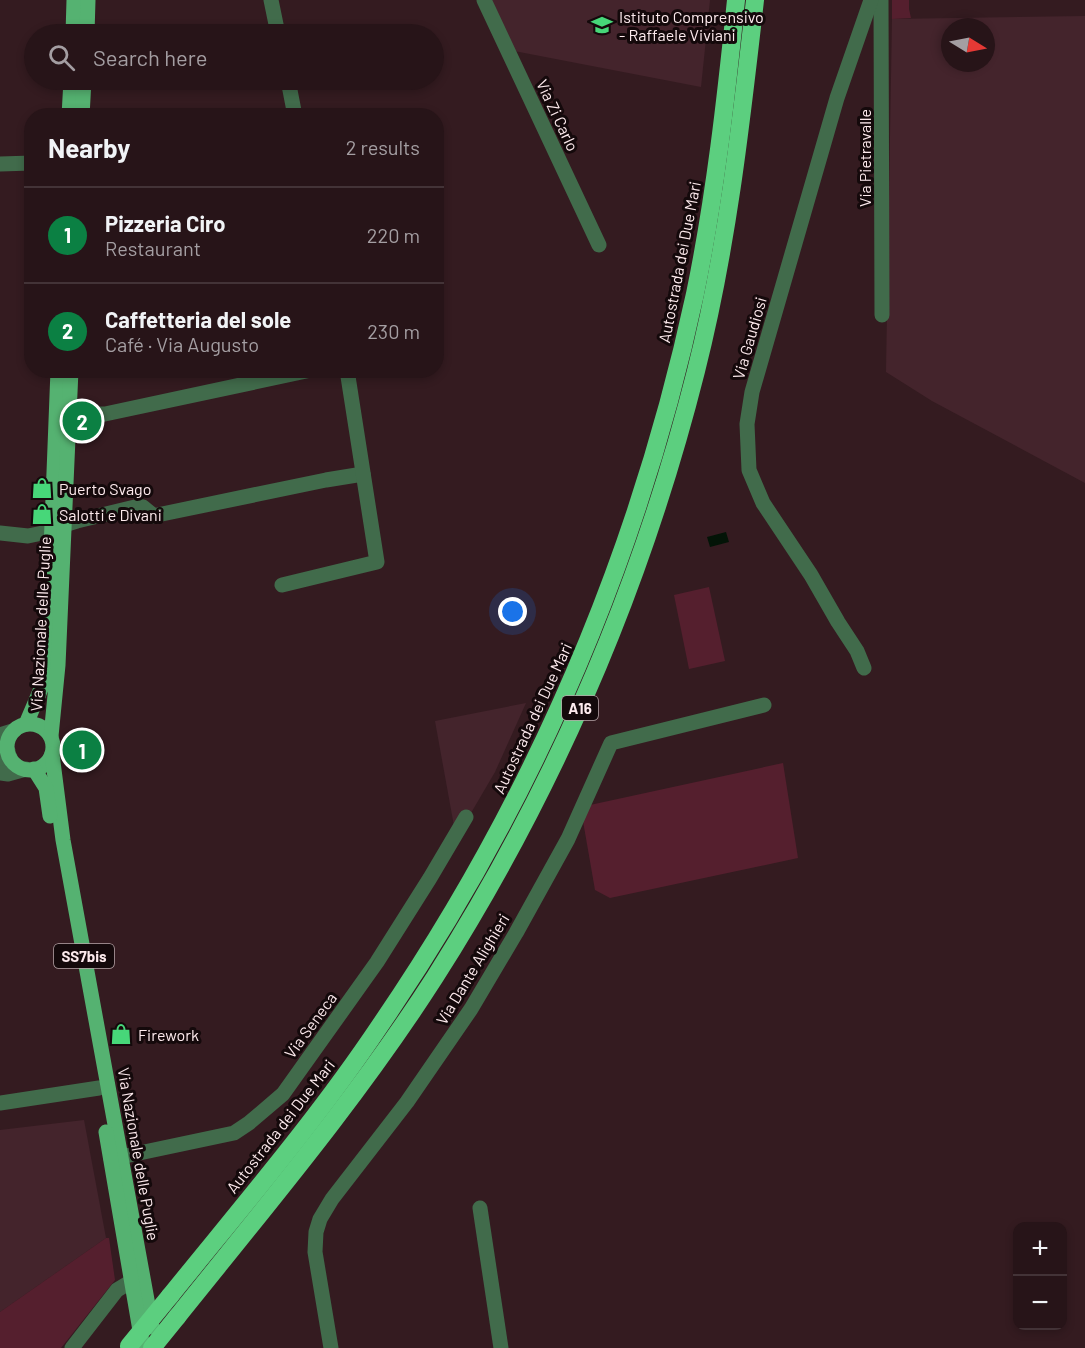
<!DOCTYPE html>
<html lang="en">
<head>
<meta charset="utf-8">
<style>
	:root { --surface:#271418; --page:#2f1d21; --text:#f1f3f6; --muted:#a49ea2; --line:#433337; --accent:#0b8043 }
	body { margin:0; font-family:Barlow,sans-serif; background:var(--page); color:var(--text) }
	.controls { position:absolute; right:18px; bottom:18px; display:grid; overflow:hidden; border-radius:12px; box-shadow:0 3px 9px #0003 }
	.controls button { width:54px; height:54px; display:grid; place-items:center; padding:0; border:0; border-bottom:2px solid var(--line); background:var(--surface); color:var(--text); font:30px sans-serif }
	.compass { position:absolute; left:941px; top:18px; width:54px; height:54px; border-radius:50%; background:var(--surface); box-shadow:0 3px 9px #0003; rotate:100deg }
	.you { position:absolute; left:513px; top:612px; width:21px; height:21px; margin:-15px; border:4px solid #fff; border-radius:50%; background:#1a73e8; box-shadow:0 0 0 9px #1a73e833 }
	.badge { display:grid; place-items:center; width:39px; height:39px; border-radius:50%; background:var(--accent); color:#fff; font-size:20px; font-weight:700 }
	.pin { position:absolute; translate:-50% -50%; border:3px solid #fff; box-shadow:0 2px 6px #0006 }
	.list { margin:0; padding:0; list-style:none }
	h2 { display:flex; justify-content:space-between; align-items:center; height:78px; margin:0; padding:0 24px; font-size:26px }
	h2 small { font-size:20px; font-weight:400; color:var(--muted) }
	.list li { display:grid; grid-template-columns:39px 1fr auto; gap:18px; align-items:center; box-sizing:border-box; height:96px; padding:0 24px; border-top:2px solid var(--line) }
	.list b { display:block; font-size:22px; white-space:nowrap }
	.list p { margin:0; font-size:20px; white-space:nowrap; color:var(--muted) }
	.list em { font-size:20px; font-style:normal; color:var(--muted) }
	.icon { flex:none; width:33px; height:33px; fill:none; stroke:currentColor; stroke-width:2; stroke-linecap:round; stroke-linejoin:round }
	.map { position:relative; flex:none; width:1085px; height:1348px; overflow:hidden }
	.search { position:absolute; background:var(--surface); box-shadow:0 3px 9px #0003; left:24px; top:24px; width:420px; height:66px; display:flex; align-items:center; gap:15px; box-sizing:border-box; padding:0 21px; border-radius:33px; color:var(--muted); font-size:22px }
	.panel { position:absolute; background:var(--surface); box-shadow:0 3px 9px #0003; left:24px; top:108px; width:420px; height:270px; border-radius:24px }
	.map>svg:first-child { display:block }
</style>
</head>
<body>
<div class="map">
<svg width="1085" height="1348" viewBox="0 0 1085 1348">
	<rect width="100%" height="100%" fill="#341b20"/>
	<g fill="#44242c" fill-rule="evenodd">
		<path d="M484,0H710L701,87L509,50Z"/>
		<path d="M1085,16V483L932,401L886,372L892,19ZM950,27H986V63H950Z"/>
		<path d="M526,703L495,772L461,830L454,826L435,721Z"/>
		<path d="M84,1120L106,1238L0,1312V1130Z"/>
	</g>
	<g fill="#551f2e">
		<path d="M892,0H909V9L911,18L892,19Z"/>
		<path d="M709,587L725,661L689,669L674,595Z"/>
		<path d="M783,763L798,858L610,898L595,890L583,821L590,805Z"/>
		<path d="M106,1238H109L115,1280L61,1348H0V1312Z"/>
	</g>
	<path fill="#031407" d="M726,532L729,542L710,547L707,537Z"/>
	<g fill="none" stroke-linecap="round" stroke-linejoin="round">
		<g stroke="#416b4b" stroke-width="15">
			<path d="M271,0L278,34"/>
			<path d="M484,0L599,245"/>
			<path d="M881,0L882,315"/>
			<path d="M288,80L295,116"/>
			<path d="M0,164L32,163"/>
			<path d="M57,414H105L311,370"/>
			<path d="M0,533L28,536L52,531L64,525L77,521L139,506L143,507L154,516L162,514L326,480L363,474"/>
			<path d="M282,585L377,562L347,370"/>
			<path d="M864,668L857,651L838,622L811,575L763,503L749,470L747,424L752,392L837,98L871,0"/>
			<path d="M0,761L10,757"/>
			<path d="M0,773L8,774L26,769"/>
			<path d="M0,1103L99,1088"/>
			<path d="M111,1159L234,1133L249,1123L283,1094L377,962L430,878L466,817"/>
			<path d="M480,1208L501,1348"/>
			<path d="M72,1348L117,1290L132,1281"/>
			<path d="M331,1348L315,1252L316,1232L320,1219L332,1199L407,1102L471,1009L516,933L568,839L611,743L764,705"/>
		</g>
		<g stroke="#416b4b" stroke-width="15">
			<path d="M0,735L15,730"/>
			<path d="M0,750L8,751"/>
		</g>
		<g stroke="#55b271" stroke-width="15">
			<path d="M73,34L74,0"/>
			<path d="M87,34L88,0"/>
			<path d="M69,116L71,80"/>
			<path d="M82,116L84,80"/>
			<path d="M26,724L46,677L58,370"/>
			<circle cx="30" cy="747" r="23"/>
			<path d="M51,736L58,665L71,370"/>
			<path d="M52,754L63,840L152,1327"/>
			<path d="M34,769L46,788L50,816"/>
			<path d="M106,1132L143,1348"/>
		</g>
		<g stroke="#5ccf7f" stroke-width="18">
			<path d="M170,1296C241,1208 316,1121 379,1027C532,804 638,559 695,294C715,197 726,98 736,0"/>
			<path d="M177,1317C266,1206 358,1097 435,977C554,790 642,585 696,371C727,249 741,124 755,0"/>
		</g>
		<g stroke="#5ccf7f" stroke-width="18">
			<path d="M129,1346L170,1296"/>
			<path d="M152,1348L177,1317"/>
		</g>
	</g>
	<defs>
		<symbol id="school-bare" viewBox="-9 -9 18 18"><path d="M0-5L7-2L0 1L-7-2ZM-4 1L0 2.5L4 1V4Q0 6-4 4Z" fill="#47d779" stroke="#14090b" stroke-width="2.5" paint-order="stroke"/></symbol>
		<symbol id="shop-bare" viewBox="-9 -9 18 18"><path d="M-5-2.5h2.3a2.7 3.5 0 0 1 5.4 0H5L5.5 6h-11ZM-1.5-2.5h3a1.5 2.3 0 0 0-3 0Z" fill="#47d779" stroke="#14090b" stroke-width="2.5" paint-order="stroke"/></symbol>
	</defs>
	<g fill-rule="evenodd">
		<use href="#school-bare" x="587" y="10" width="30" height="30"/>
		<use href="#shop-bare" x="27" y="473" width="30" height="30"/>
		<use href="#shop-bare" x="27" y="499" width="30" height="30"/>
		<use href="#shop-bare" x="106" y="1019" width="30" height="30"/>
	</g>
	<g text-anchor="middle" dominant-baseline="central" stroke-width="6" stroke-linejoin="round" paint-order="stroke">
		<g fill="#14090b" stroke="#b7a6a9" stroke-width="1.5">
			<rect x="562" y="696" width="36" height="24" rx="4.5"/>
			<rect x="54" y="944" width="60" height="24" rx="4.5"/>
		</g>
		<g font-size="15" font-weight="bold" fill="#fdeaed">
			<text x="580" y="708">A16</text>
			<text x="84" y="956">SS7bis</text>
		</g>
		<g font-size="16" fill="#fdeaed" stroke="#14090b" text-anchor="start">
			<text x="619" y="16">Istituto Comprensivo<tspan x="619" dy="18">- Raffaele Viviani</tspan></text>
			<text x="59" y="488">Puerto Svago</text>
			<text x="59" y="514">Salotti e Divani</text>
			<text x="138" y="1034">Firework</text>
		</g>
		<g font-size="16" fill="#fdeaed" stroke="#14090b">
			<text transform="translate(558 115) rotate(65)">Via Zi Carlo</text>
			<text transform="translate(864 158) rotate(-90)">Via Pietravalle</text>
			<text transform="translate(679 262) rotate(-79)">Autostrada dei Due Mari</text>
			<text transform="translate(749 338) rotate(-74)">Via Gaudiosi</text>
			<text transform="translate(40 624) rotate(-87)">Via Nazionale delle Puglie</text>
			<text transform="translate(532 718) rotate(-65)">Autostrada dei Due Mari</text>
			<text transform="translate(472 969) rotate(-59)">Via Dante Alighieri</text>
			<text transform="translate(310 1025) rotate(-54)">Via Seneca</text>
			<text transform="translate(280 1126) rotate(-52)">Autostrada dei Due Mari</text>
			<text transform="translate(139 1154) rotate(80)">Via Nazionale delle Puglie</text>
		</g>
	</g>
</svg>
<div class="controls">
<button>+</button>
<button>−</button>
</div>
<svg class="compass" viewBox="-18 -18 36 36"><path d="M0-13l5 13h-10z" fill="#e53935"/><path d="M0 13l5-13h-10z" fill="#a49ea2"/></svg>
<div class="you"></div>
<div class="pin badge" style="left:82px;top:750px">1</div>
<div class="pin badge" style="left:82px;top:421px">2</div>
<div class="search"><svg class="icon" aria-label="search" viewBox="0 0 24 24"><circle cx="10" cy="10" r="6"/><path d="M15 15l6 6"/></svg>Search here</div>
<section class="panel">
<h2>Nearby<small>2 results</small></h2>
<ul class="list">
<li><span class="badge">1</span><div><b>Pizzeria Ciro</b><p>Restaurant</p></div><em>220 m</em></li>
<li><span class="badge">2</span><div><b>Caffetteria del sole</b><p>Café · Via Augusto</p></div><em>230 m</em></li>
</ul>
</section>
</div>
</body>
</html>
